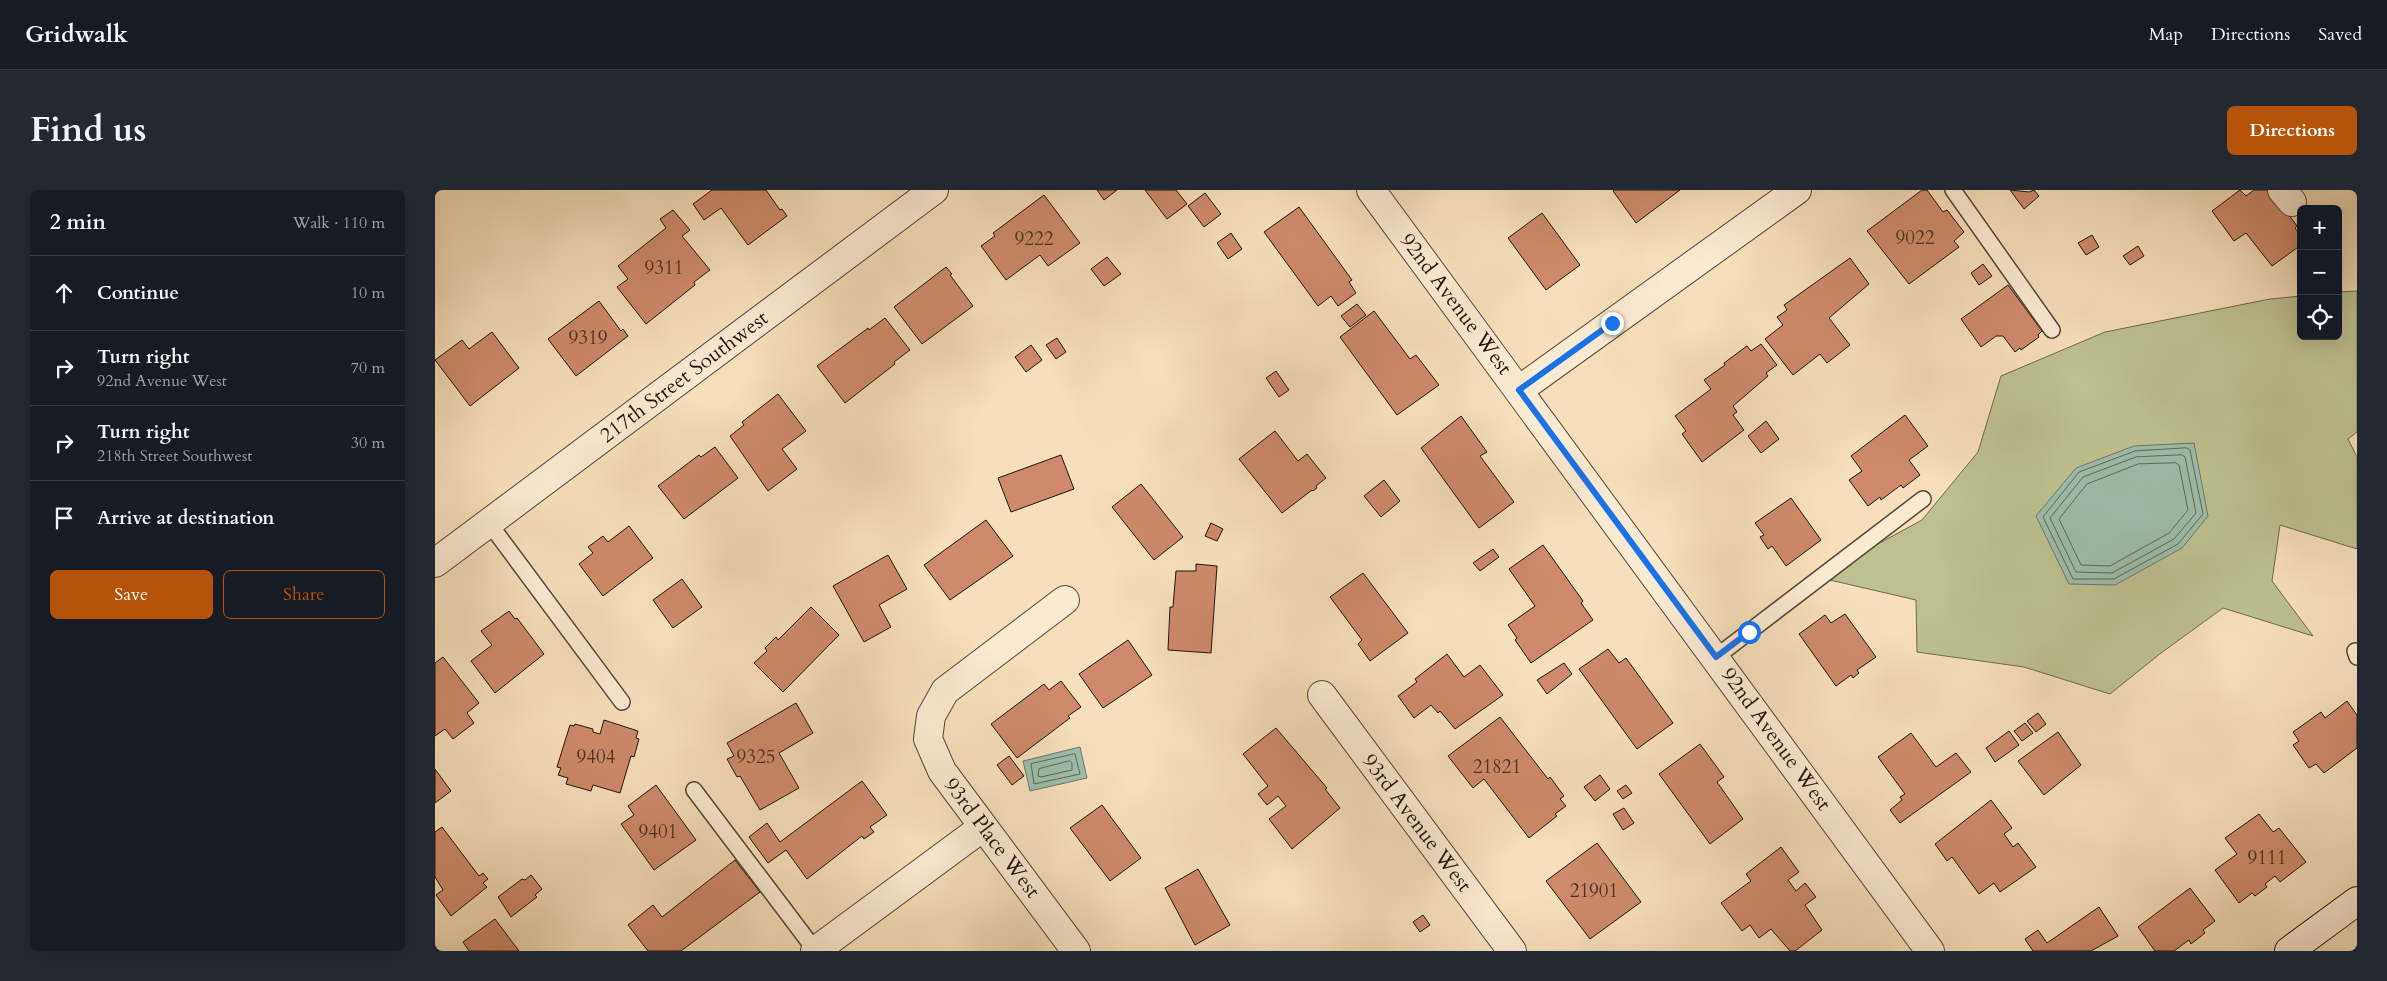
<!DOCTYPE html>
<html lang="en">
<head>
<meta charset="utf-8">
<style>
	:root { --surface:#171b24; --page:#242831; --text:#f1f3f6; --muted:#9ea1a6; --line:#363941; --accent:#b45309 }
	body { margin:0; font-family:Cardo,serif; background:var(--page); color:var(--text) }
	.controls { position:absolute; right:15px; top:15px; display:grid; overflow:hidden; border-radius:8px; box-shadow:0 5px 20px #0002 }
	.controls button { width:45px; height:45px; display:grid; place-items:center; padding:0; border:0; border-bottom:1px solid var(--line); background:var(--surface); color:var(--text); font:25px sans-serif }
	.stop { position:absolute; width:15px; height:15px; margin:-11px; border:4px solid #1a73e8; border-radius:50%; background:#fff }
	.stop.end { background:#1a73e8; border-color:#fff; box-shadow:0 1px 5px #0008 }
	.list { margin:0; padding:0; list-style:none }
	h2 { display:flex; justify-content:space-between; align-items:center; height:65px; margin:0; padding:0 20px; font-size:21px }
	h2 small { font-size:16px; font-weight:400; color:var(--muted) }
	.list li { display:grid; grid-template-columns:32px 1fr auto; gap:15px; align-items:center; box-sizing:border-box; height:75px; padding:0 20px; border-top:1px solid var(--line) }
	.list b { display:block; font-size:19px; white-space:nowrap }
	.list p { margin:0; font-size:16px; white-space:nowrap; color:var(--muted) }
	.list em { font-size:16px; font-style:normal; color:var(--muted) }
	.actions { display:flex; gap:10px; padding:15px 20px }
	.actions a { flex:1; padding:11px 0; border:1px solid var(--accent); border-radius:8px; text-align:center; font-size:18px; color:var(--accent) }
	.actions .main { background:var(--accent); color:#fff }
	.icon { flex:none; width:28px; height:28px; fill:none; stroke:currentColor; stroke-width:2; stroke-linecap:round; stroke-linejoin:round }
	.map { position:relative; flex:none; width:1922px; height:761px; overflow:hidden; border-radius:8px }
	header { display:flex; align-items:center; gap:30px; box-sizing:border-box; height:70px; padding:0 25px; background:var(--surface); border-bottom:1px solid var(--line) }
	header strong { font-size:24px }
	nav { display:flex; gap:28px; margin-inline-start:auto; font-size:18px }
	.intro { display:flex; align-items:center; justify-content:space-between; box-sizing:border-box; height:120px; padding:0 30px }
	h1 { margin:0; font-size:35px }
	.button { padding:12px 22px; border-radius:8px; background:var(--accent); color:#fff; font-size:18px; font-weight:700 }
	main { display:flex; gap:30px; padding:0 30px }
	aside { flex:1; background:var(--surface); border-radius:8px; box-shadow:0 5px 20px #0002 }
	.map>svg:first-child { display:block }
</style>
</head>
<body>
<header>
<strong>Gridwalk</strong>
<nav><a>Map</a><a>Directions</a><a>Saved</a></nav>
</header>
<div class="intro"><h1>Find us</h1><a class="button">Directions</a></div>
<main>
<aside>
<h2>2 min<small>Walk · 110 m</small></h2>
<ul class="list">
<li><svg class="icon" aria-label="ahead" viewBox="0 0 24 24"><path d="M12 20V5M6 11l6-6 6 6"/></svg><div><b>Continue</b></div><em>10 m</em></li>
<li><svg class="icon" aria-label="right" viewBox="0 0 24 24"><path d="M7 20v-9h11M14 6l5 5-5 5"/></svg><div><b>Turn right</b><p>92nd Avenue West</p></div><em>70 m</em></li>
<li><svg class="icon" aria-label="right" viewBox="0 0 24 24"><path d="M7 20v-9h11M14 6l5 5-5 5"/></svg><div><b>Turn right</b><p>218th Street Southwest</p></div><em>30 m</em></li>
<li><svg class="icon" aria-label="arrive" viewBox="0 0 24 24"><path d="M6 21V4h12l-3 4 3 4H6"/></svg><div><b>Arrive at destination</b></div></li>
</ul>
<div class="actions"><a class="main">Save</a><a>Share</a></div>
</aside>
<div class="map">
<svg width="1922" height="761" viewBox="0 0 1922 761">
	<rect width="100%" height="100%" fill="#f6dfba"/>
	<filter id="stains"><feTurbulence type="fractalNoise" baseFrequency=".004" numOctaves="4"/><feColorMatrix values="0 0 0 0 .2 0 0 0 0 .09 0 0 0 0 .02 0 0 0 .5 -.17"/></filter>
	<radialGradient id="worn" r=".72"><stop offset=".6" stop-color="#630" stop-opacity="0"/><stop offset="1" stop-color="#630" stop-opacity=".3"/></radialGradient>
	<path fill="#bdc18f" stroke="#706a4c" d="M1922,101V242L1913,249L1922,267V359L1845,335L1837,391L1878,446L1788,418L1726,463L1675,504L1589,477L1482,462L1481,410L1382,387L1487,330L1543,262L1566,186L1670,142L1835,109L1866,106V146H1903V102Z"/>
	<g fill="#9dbdab" stroke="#6c796a">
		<path d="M1759,253L1773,326L1747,358L1680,395L1634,394L1601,326L1641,278L1699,256Z"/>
		<path d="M645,557L652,588L595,601L588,571Z"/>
	</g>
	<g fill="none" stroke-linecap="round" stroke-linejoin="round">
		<g stroke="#60685a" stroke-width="1">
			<path d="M1752,258L1755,260L1768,324L1743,354L1679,389H1638L1608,327L1644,282L1700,261Z"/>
			<path d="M1747,265L1750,267L1761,323L1739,349L1677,383L1641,382L1615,328L1648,287L1701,267Z"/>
			<path d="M1741,273L1744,275L1753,320L1734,343L1675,376L1646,375L1624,329L1652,294L1703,274Z"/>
			<path d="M640,564L645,584L599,594L596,574Z"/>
			<path d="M635,571L637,573V580L606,587L603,586L604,579Z"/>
		</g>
	</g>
	<g fill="#ce8a6a" stroke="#221409">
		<path d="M277,0H331L345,20L347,19L352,26L313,55L286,18L269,30L258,14Z"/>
		<path d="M662,0H682L669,10Z"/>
		<path d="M710,0H741L752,14L732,29Z"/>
		<path d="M1179,0H1245L1201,33L1178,1Z"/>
		<path d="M1487,0H1492L1508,22L1512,20L1529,42L1519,51L1524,57L1474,94L1432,41Z"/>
		<path d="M1575,0L1594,2L1599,0L1604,6L1589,19Z"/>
		<path d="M1805,0L1811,6L1819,0H1835L1862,36L1860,38L1866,46V55L1837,76L1811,43L1799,51L1777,21Z"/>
		<path d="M770,3L786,24L769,37L753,16Z"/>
		<path d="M609,5L645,53L613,76L605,65L571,90L546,56L560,46L558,43Z"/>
		<path d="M864,17L917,90L914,92L921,103L903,116L896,106L883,116L829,42Z"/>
		<path d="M238,20L255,40L247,46L275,80L259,92L260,95L211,134L182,97L193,89L183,76L231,38L225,29Z"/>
		<path d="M1107,23L1145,75L1111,100L1073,48Z"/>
		<path d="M796,43L807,59L793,69L782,53Z"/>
		<path d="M1657,45L1664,57L1651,65L1643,53Z"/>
		<path d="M1703,56L1709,66L1695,75L1688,66Z"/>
		<path d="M672,67L686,84L669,96L656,79Z"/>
		<path d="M1415,68L1434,94L1394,128L1415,155L1392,173L1385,164L1358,185L1330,149L1348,135L1342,127L1352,120L1349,115Z"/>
		<path d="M1548,74L1557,86L1544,95L1536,83Z"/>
		<path d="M511,77L517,84L515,85L538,116L487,154L459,117Z"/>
		<path d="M1573,95L1607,141L1603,145L1604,147L1586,160L1585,158L1580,162L1568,146H1561L1546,157L1526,129Z"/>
		<path d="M164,111L186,141L188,139L193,146L141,186L113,149Z"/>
		<path d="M922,114L931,125L915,137L906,126Z"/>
		<path d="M939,121L975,169L981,165L1004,195L962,225L905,147Z"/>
		<path d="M450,128L475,160L459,172L460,174L410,213L382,176L433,138L434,140Z"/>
		<path d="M57,142L84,178L35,216L0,170L27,150L34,159Z"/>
		<path d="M622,148L631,162L621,169L611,155Z"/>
		<path d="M1326,154L1342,175L1331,183L1333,186L1298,216L1302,222L1298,225L1309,240L1267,272L1247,244L1251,241L1240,226L1276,199L1269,190L1290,175L1289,173L1312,156L1316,161Z"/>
		<path d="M596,155L607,170L591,182L580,167Z"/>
		<path d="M841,181L854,200L844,207L831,188Z"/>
		<path d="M343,204L371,241L347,259L362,279L333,301L295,246L309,235L307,232Z"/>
		<path d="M1470,225L1493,256L1474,270L1485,285L1468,298L1466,295L1446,310L1445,307L1433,316L1414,290L1427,281L1416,266Z"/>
		<path d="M1026,226L1052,262L1045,266L1079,312L1044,338L986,258Z"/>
		<path d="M1331,231L1344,249L1326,263L1313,246Z"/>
		<path d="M840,241L863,271L872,264L891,288L881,296L882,298L878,301L877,300L847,323L804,269Z"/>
		<path d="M280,257L303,288L249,329L223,296L264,265L266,267Z"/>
		<path d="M626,265L639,299L576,322L563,288Z"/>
		<path d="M949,290L965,311L946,327L929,306Z"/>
		<path d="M706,294L748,347L719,370L677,317Z"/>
		<path d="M1356,308L1386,350L1351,376L1337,356L1333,359L1325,347L1329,345L1320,333Z"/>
		<path d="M551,330L578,366L515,410L489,375Z"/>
		<path d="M776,333L788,339L782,351L770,346Z"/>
		<path d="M194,336L218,368L168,406L144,374L158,363L153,357L168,346L173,352Z"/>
		<path d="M1108,355L1148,411L1146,413L1158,430L1096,473L1080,450L1082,448L1073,435L1100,416L1074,379Z"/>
		<path d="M1058,359L1064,367L1045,381L1038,373Z"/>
		<path d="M453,365L472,399L444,415L456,437L429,452L398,396Z"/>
		<path d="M761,374L782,376L776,463L733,460L735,417H738L741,381H761Z"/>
		<path d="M928,383L973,443L935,471L923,454L927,450L895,407Z"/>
		<path d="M247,389L267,417L238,438L218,410Z"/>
		<path d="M376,417L404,445L348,502L319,473L332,461L330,458L341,447L343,450Z"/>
		<path d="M74,421L80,429L82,428L109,464L60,503L36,471L57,455L46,441Z"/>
		<path d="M1410,424L1441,467L1422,480L1424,483L1418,488L1416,485L1401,496L1364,444L1390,425L1396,433Z"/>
		<path d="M693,450L717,485L668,518L644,484Z"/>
		<path d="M1173,459L1184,473L1191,468L1238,533L1202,559L1144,479Z"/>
		<path d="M1012,464L1029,487L1045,475L1068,505L1020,539L1005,521L1003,523L996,515L979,528L963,506L982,492L980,489Z"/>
		<path d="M8,467L44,513L32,523L39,533L18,549L10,539L0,546V473Z"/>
		<path d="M1129,473L1137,484L1112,504L1102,490Z"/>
		<path d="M626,491L646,517L633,526L635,528L582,568L556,534L609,494L614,500Z"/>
		<path d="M1912,511L1922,525V558L1889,583L1881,574L1874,578L1858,555L1864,551L1858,542L1886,522L1890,528Z"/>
		<path d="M361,513L378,543L344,563L364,598L325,620L305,586L302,587L292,569L299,566L292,553Z"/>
		<path d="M1603,523L1611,534L1601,542L1592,531Z"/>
		<path d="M1065,527L1113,589L1115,587L1129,606L1125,609L1131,616L1120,624L1122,626L1094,648L1049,589L1038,598L1013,566Z"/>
		<path d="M169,530L203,541L201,548L204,549L199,567L196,566L185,603L158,595L156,601L131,594L133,588L123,585L126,578L122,577L135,535L139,536L140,534L158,539V542L165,544Z"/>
		<path d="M1590,533L1598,543L1587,551L1579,541Z"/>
		<path d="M841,538L892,598L890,599L905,618L857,659L834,629L851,616L843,606L832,615L823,604L833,596L808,564Z"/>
		<path d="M1574,541L1584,555L1560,572L1551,558Z"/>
		<path d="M1623,542L1646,575L1609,605L1583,571Z"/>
		<path d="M1476,543L1501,577L1521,563L1536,582L1465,633L1455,620L1467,610L1465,607L1470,604L1443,567Z"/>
		<path d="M1265,554L1289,587L1282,592L1308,629L1275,654L1224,584Z"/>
		<path d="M574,566L589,586L577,595L562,575Z"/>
		<path d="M0,579L16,601L0,613Z"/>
		<path d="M1165,585L1175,599L1160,611L1149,597Z"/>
		<path d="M427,591L452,625L435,637L439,642L429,649L427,646L372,689L351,660L333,673L314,647L332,633L345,652Z"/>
		<path d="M221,595L261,650L219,680L186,634L199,625L193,616Z"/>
		<path d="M1191,595L1197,603L1188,609L1182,601Z"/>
		<path d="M1556,610L1577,638L1569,644L1578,657L1583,653L1601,677L1565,702L1559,693L1544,704L1517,667L1512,671L1500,654Z"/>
		<path d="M667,615L706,668L675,691L635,638Z"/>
		<path d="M1189,618L1199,633L1188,640L1178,624Z"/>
		<path d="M1824,624L1838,642L1844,638L1871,672L1845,692L1840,686L1830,694L1832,697L1820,706L1817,703L1804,713L1780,680L1802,664L1790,648Z"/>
		<path d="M7,637L44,686L48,683L53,689L48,693L52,697L16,726L1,705L8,700L0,687V642Z"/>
		<path d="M1162,653L1206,712L1155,749L1111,691Z"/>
		<path d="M1346,657L1364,682L1353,690L1361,701L1370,693L1381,707L1370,715L1387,740L1360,761H1355L1336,739L1324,748L1315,735L1307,741L1286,713L1316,691L1311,684Z"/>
		<path d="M300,670L325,702L246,761H213L193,735L218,715L227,727Z"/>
		<path d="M763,679L795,735L760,755L730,698Z"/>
		<path d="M96,685L107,699L100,705L102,707L76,727L63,707L87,689L90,690Z"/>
		<path d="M1755,698L1780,731L1768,740L1770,743L1756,754L1754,750L1739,761H1720L1703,737Z"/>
		<path d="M1664,717L1683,746L1656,761H1598L1590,749L1603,740L1612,753Z"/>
		<path d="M988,725L995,735L985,742L978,732Z"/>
		<path d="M60,729L84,761H34L28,752Z"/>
	</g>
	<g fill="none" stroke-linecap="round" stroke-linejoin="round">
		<defs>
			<g id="lane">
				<path d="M1518,0L1617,140"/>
				<path d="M54,333L187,512"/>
				<path d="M1920,461L1922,467"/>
				<path d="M1281,467L1488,309"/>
				<path d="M259,600L380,760"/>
			</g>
			<g id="street">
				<path d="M936,0L1495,761"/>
				<path d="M1847,0L1857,12"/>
				<path d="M1084,200L1362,0"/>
				<path d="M0,373L499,0"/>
				<path d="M630,410L510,501L496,526L493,549L507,581L641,761"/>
				<path d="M887,505L1077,761"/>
				<path d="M380,761L548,637"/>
			</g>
			<path id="secondary" d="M1854,761L1922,711"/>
		</defs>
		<use href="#lane" stroke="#574735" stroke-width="18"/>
		<use href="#street" stroke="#574735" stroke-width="30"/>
		<use href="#secondary" stroke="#221409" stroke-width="30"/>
		<use href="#lane" stroke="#f9ead2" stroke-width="15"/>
		<use href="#street" stroke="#f9ead2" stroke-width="28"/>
		<use href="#secondary" stroke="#f9ead2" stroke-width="28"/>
	</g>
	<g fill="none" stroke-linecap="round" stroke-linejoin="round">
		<path stroke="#1a73e8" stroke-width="6" d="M1177,133L1084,200L1281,467L1314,442"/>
	</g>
	<g text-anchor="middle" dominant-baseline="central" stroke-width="4.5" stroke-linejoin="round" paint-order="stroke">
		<g font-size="19" fill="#4d3221">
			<text x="1480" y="48">9022</text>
			<text x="599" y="49">9222</text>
			<text x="229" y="78">9311</text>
			<text x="153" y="148">9319</text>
			<text x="161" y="567">9404</text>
			<text x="321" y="567">9325</text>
			<text x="1062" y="577">21821</text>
			<text x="223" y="642">9401</text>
			<text x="1832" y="668">9111</text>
			<text x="1159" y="701">21901</text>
		</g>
		<g font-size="21" fill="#221409" stroke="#f9ead2">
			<text transform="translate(1021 114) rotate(53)">92nd Avenue West</text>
			<text transform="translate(249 187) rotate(-37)">217th Street Southwest</text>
			<text transform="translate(1341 549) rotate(54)">92nd Avenue West</text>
			<text transform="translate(982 633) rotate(53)">93rd Avenue West</text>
			<text transform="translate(557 648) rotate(53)">93rd Place West</text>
		</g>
	</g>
	<rect width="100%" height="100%" filter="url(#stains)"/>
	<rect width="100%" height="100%" fill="url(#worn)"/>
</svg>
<div class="controls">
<button>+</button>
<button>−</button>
<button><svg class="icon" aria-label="locate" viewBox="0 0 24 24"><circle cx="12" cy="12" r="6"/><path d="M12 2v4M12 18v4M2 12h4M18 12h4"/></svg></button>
</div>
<div class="stop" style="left:1314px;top:442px"></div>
<div class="stop end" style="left:1177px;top:133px"></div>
</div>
</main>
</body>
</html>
